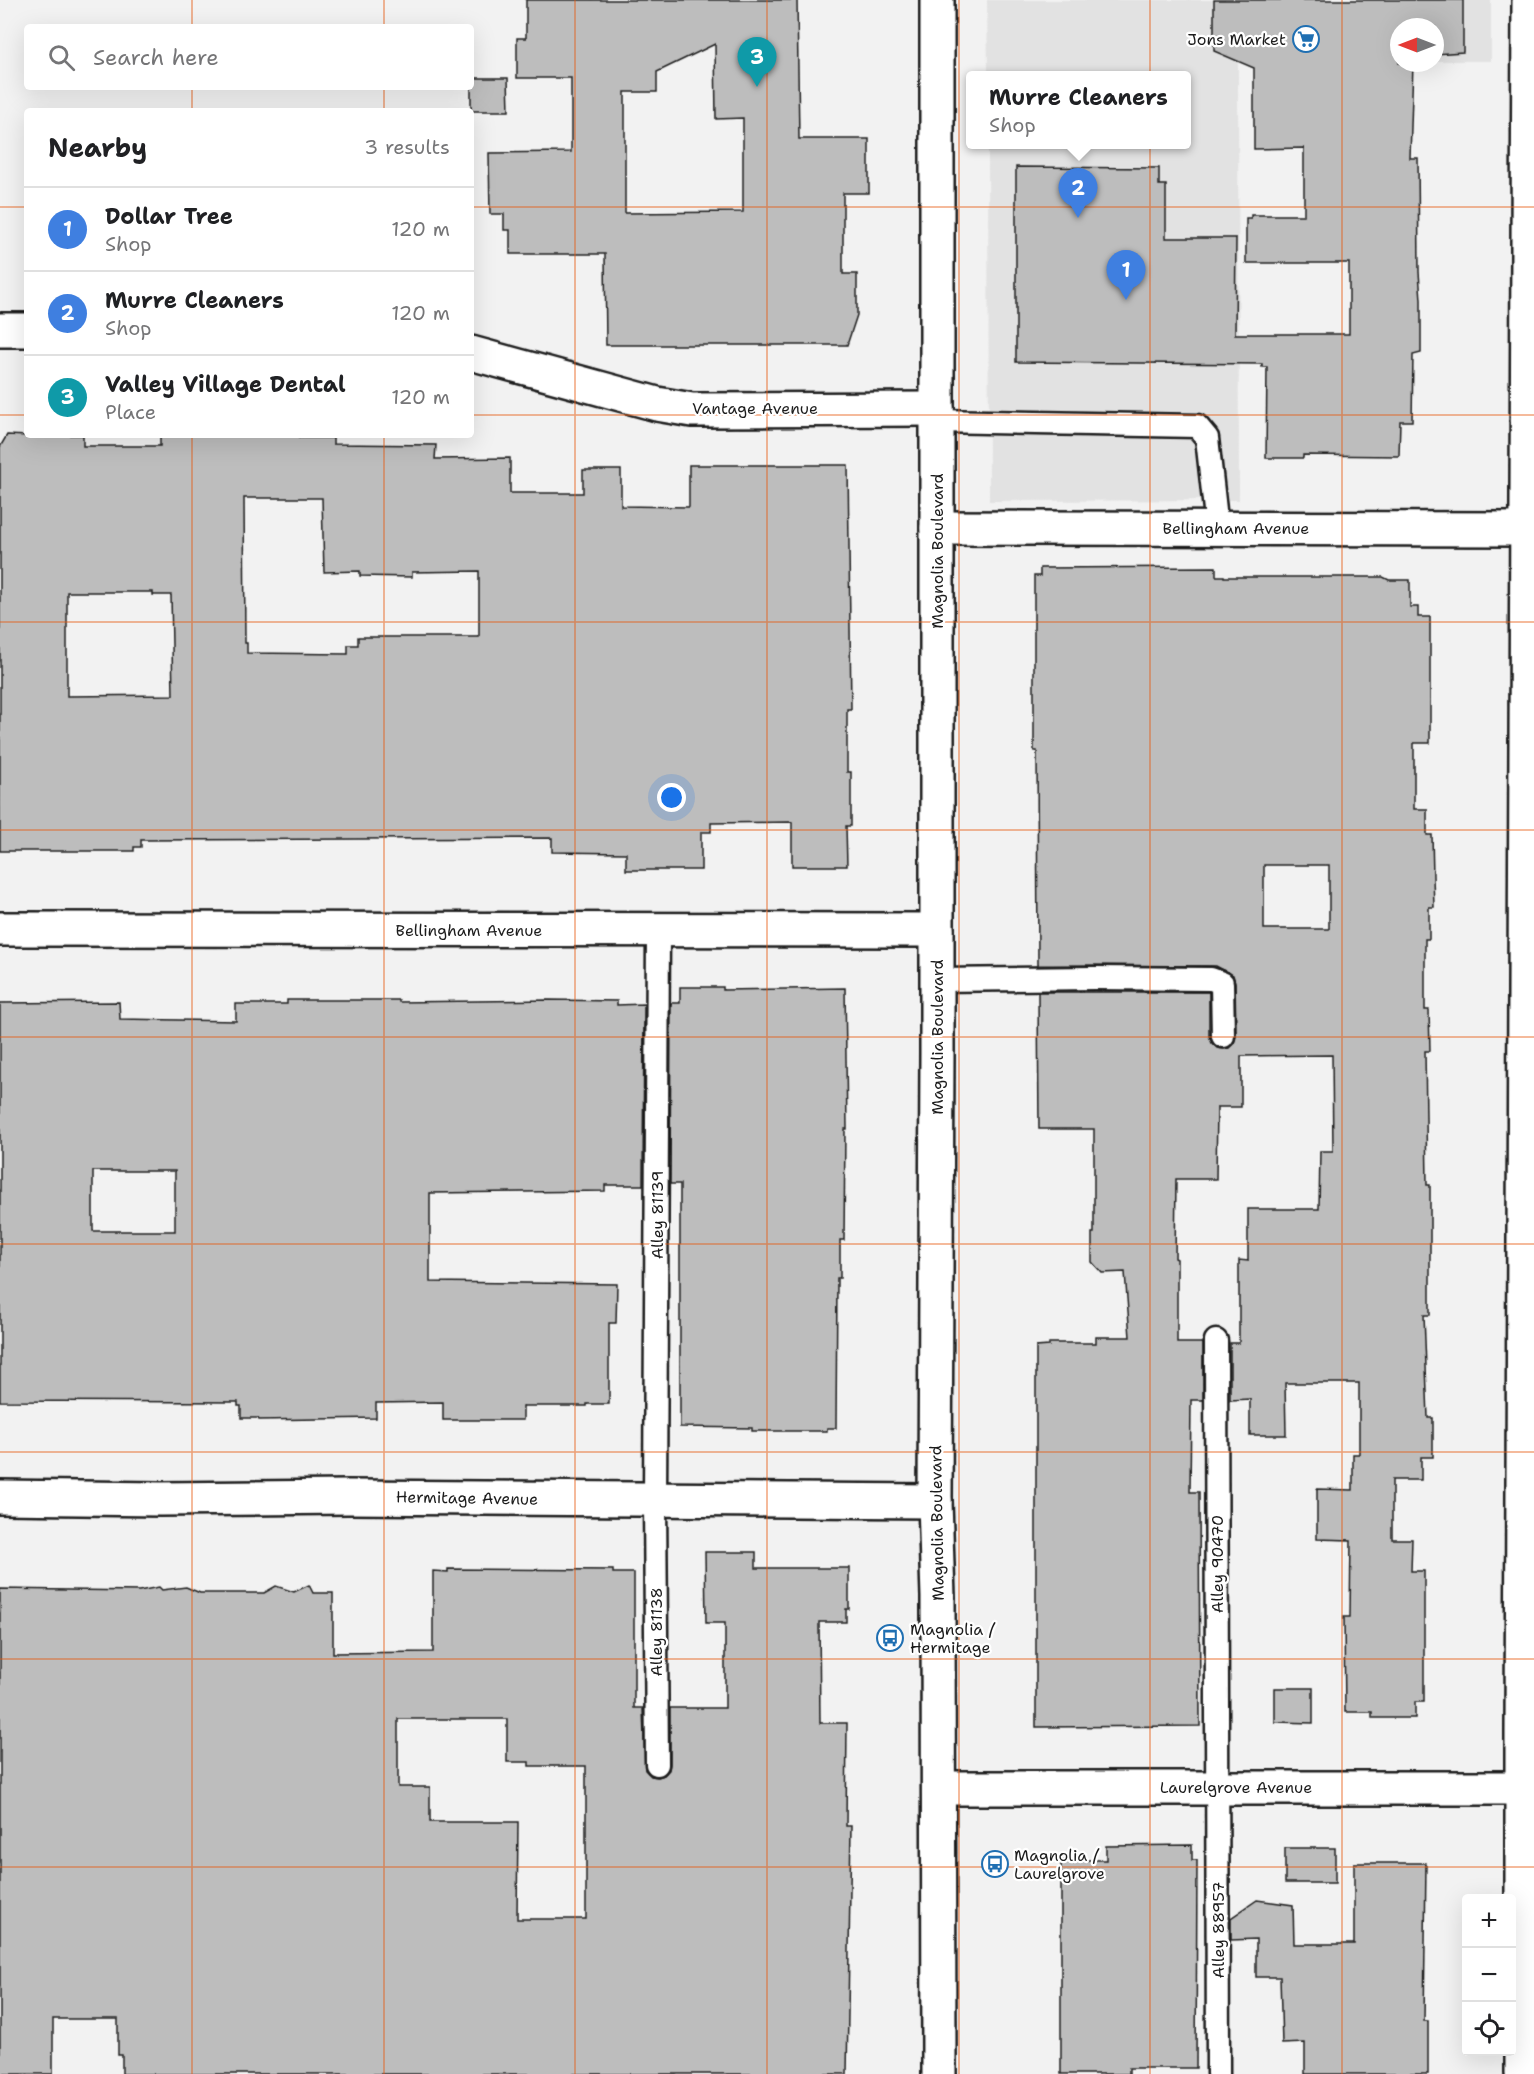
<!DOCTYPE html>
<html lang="en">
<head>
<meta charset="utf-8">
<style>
	:root { --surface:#fff; --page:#f2f2f2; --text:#202124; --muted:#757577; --line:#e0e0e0; --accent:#111827 }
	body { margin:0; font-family:"Shantell Sans",sans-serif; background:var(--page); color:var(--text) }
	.controls { position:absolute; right:18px; bottom:18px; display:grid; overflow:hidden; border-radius:6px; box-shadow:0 6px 24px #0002 }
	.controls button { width:54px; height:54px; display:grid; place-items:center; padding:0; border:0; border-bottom:2px solid var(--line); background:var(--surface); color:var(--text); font:30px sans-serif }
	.compass { position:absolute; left:1390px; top:18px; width:54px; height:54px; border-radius:50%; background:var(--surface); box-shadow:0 6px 24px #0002; rotate:270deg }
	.you { position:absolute; left:672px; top:798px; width:21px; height:21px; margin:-15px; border:4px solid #fff; border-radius:50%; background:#1a73e8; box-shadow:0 0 0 9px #1a73e833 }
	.badge { display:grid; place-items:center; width:39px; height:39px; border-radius:50%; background:var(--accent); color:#fff; font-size:20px; font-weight:700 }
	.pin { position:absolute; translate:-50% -50px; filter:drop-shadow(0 2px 3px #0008) }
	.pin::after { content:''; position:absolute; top:32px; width:21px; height:18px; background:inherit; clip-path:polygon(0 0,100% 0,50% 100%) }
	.popup { position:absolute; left:966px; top:71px; width:225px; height:78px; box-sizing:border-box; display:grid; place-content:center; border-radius:6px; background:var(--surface); filter:drop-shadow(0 2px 4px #0005); font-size:20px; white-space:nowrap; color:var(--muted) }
	.popup b { font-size:22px; color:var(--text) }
	.popup::after { content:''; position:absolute; left:50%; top:100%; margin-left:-12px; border:12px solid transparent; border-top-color:var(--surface) }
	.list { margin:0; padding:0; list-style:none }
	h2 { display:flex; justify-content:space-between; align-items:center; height:78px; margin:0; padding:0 24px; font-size:26px }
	h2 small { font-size:20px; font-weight:400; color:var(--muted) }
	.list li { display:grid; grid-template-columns:39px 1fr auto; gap:18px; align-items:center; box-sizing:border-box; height:84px; padding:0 24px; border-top:2px solid var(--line) }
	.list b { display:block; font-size:22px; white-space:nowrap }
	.list p { margin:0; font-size:20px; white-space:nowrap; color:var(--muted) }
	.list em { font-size:20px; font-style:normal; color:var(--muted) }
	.icon { flex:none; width:33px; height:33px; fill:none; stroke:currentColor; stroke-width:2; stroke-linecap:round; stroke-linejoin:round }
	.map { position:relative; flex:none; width:1534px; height:2074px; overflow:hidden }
	.search { position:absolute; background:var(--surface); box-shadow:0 6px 24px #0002; left:24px; top:24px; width:450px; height:66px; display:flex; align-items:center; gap:15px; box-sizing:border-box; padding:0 21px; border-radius:6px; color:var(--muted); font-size:22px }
	.panel { position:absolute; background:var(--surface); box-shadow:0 6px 24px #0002; left:24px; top:108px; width:450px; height:330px; border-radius:6px }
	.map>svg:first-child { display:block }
</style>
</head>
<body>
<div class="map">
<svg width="1534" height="2074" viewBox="0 0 1534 2074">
	<rect width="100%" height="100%" fill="#f2f2f2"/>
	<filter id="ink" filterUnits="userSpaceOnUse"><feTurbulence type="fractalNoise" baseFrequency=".0167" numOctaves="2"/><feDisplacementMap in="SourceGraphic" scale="12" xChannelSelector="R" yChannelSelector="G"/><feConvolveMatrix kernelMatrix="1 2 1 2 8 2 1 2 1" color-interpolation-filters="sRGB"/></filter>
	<g filter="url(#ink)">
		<path fill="#e2e2e2" d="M987,0H1491V61H1435V27H1399V61L1238,62L1239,500L989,501L988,145L1186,144V76L988,75Z"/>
		<g fill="#bdbdbd" stroke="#1c1c1c" stroke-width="1.5" fill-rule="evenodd">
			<path d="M526,0H797L799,139H869V193H843V274H857V315L847,345H606L605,254H510V230H504V214H490L489,153L571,152V78H517V38H526ZM715,44L716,119L743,118V212L625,213V92H657V72Z"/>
			<path d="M1214,0H1463V52L1435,54V27H1399V63H1413L1410,158H1418L1419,272L1421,300V353L1413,355L1412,421H1400L1399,456L1303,455V458H1266L1267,367H1262V364L1016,362V167L1159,168V185H1166V238H1236L1235,334H1349V263H1246V218H1251V215H1304V148L1254,149V68L1214,51Z"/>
			<path d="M471,78H508L509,111H471Z"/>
			<path d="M7,435L49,437V435H83V446H160V435H298L299,438H333V444L436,445L435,459L510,458V493H583V470H621V506L689,507V465H848L851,709H847V772H851V826H846L847,866H792V822L711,823V832H701V870H626V853L552,852V838L141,840V847H134V851H0V447ZM244,498H322L324,572L360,571V576L412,577V572L479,571V637H358V645H348V654L247,653V643H245ZM67,592H153V595H171L173,695L67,696Z"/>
			<path d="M1216,567V576H1224V577H1383L1389,580H1410V607H1418V617H1430V743H1414V809H1427V835H1432L1433,877L1434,907H1429V939H1425V1010H1429L1430,1051H1425L1427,1185H1430V1315H1424L1428,1418H1433V1457H1421V1480H1392V1539H1412L1411,1571H1424V1702H1415V1718H1372V1712H1345L1344,1617H1350L1351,1540L1317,1539V1489L1353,1490V1454H1359V1383H1285L1286,1435H1250V1399L1230,1400V1343H1239V1260L1248,1261V1209H1319L1320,1151H1333L1332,1055L1241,1056V1107H1217L1216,1179H1176L1175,1258L1177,1259V1343H1203V1400H1191L1190,1492H1199L1200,1726L1036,1727V1347L1049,1346V1343H1096V1337H1130L1125,1272L1102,1273L1092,1262V1233H1094V1129H1039L1038,992H1209V1036L1212,1043L1217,1048L1224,1049L1229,1048L1234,1043L1236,1036L1235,982L1233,975L1216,966L1038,965L1037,751H1034V576H1040V568ZM1264,865H1329V929H1264Z"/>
			<path d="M680,987H723V990L845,988L847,1129H845L844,1240H840V1278H837L836,1428H827V1431H752V1428L680,1427V1184H670L671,1003H680Z"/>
			<path d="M287,1000H399V1002L548,1000L617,1001V1005L644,1004L643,1185H605V1191L430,1193V1282L617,1284L616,1323H609V1404H587V1406H523V1420H443V1402L376,1403V1418L259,1420L258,1418H241V1406H238V1402L0,1401V1003L119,1002L120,1019L236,1021V1004H287ZM93,1171H175V1231H93Z"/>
			<path d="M705,1552H756V1568H849V1609H846V1622H819L820,1723H847L846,1826H851L847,2074H122V2055H118V2019H53V2074H0V1589L139,1591L159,1587L162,1590L186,1587L200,1593H264L276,1586L294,1592L309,1585L313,1593H333V1653L433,1652V1571L448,1572V1569L613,1570V1573H634V1708H643L645,1770L651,1776L658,1777L664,1775L669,1770L670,1764V1708H725V1623H706ZM398,1719H507V1762H529V1766H586V1919H517L518,1822H430V1787H398Z"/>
			<path d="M1275,1688H1313V1723L1275,1722Z"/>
			<path d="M1192,1845V1860H1197L1196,2068H1129V2074H1061V1860H1106V1846Z"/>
			<rect x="1285" y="1848" width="50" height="35"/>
			<path d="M1354,1863H1426L1424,2021H1428V2074H1305V2043L1282,2044L1280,1977H1256V1939L1231,1940V1918L1257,1900L1293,1905L1294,1944H1354Z"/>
		</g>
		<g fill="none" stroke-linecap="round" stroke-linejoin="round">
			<defs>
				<g id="lane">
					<path d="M937,421L1197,426L1207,438L1217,528"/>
					<path d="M937,980L1094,978L1211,979L1222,983L1223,1036"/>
					<path d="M1216,1341L1218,2074"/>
					<path d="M657,1764L655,1500L658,931"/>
				</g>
				<g id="street">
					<path d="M0,330H27"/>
					<path d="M471,353L657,404L692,410L937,409"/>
					<path d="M937,528L1534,529"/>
					<path d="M0,929L937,930"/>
					<path d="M0,1497L160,1499L349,1497L935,1501"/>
					<path d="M939,1788H1534"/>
					<path d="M1522,2074V1733L1529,0"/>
				</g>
				<path id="secondary" d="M937,0V1052L935,1501L938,1597L939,2074"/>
			</defs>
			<use href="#lane" stroke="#1c1c1c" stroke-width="27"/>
			<use href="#street" stroke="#1c1c1c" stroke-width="38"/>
			<use href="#secondary" stroke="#1c1c1c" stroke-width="38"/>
			<use href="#lane" stroke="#fff" stroke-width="22"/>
			<use href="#street" stroke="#fff" stroke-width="33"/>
			<use href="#secondary" stroke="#fff" stroke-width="33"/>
		</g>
	</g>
	<path fill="none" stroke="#e8590c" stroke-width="1.5" stroke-opacity="0.55" d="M192,0V27M384,0V27M575,0V2074M767,0V2074M959,0V2074M1150,0V2074M1342,0V2074M192,87V111M384,87V111M0,207H27M471,207H1534M0,415H27M471,415H1534M192,435V2074M384,435V2074M0,622H1534M0,830H1534M0,1037H1534M0,1244H1534M0,1452H1534M0,1659H1534M0,1867H1534"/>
	<defs>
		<symbol id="supermarket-ring" viewBox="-11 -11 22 22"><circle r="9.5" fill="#fff" stroke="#1f6fb2" stroke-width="1.5"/><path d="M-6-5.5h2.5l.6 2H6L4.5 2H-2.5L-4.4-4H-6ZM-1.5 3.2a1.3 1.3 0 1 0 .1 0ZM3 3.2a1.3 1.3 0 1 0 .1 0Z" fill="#1f6fb2"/></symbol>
		<symbol id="bus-ring" viewBox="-11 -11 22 22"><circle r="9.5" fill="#fff" stroke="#1f6fb2" stroke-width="1.5"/><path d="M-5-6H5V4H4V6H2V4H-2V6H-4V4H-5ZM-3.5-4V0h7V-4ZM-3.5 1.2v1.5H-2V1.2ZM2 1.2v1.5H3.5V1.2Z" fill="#1f6fb2"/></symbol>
	</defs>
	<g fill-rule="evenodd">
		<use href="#supermarket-ring" x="1291" y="24" width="30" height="30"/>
		<use href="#bus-ring" x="875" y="1623" width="30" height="30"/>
		<use href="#bus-ring" x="980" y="1849" width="30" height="30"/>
	</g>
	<g text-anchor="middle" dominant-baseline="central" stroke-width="4.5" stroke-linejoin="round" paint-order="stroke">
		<g font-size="16" fill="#1c1c1c" stroke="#fff" text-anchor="start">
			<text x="1286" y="39" text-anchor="end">Jons Market</text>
			<text x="910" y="1629">Magnolia /<tspan x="910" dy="18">Hermitage</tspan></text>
			<text x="1014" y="1855">Magnolia /<tspan x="1014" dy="18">Laurelgrove</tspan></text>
		</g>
		<g font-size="16" fill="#1c1c1c" stroke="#fff">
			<text x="755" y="408">Vantage Avenue</text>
			<text x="1236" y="528">Bellingham Avenue</text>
			<text transform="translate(937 551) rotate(-90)">Magnolia Boulevard</text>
			<text x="469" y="930">Bellingham Avenue</text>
			<text transform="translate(937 1037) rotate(-90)">Magnolia Boulevard</text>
			<text transform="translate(657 1215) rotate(-90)">Alley 81139</text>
			<text transform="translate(467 1498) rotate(1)">Hermitage Avenue</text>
			<text transform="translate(937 1523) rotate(-91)">Magnolia Boulevard</text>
			<text transform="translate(1217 1564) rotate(-90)">Alley 90470</text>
			<text transform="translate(656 1632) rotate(-90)">Alley 81138</text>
			<text x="1236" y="1787">Laurelgrove Avenue</text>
			<text transform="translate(1218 1930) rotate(-90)">Alley 88957</text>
		</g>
	</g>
</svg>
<div class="controls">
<button>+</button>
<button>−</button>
<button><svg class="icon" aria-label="locate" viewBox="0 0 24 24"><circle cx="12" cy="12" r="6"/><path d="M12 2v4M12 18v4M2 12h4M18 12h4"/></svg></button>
</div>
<svg class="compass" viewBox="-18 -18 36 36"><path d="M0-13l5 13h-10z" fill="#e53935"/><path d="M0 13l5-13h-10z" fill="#757577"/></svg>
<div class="you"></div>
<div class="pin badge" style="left:1126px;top:300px;background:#3f7fe0">1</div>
<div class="pin badge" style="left:1078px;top:218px;background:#3f7fe0">2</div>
<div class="popup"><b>Murre Cleaners</b>Shop</div>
<div class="pin badge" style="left:757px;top:87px;background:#0f9aa8">3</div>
<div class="search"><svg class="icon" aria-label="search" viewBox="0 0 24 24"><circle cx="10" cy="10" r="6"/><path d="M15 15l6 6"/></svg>Search here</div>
<section class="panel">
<h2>Nearby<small>3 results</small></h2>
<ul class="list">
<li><span class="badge" style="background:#3f7fe0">1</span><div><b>Dollar Tree</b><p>Shop</p></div><em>120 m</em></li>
<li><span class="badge" style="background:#3f7fe0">2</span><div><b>Murre Cleaners</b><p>Shop</p></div><em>120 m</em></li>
<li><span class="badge" style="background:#0f9aa8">3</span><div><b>Valley Village Dental</b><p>Place</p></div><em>120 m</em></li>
</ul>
</section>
</div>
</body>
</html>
